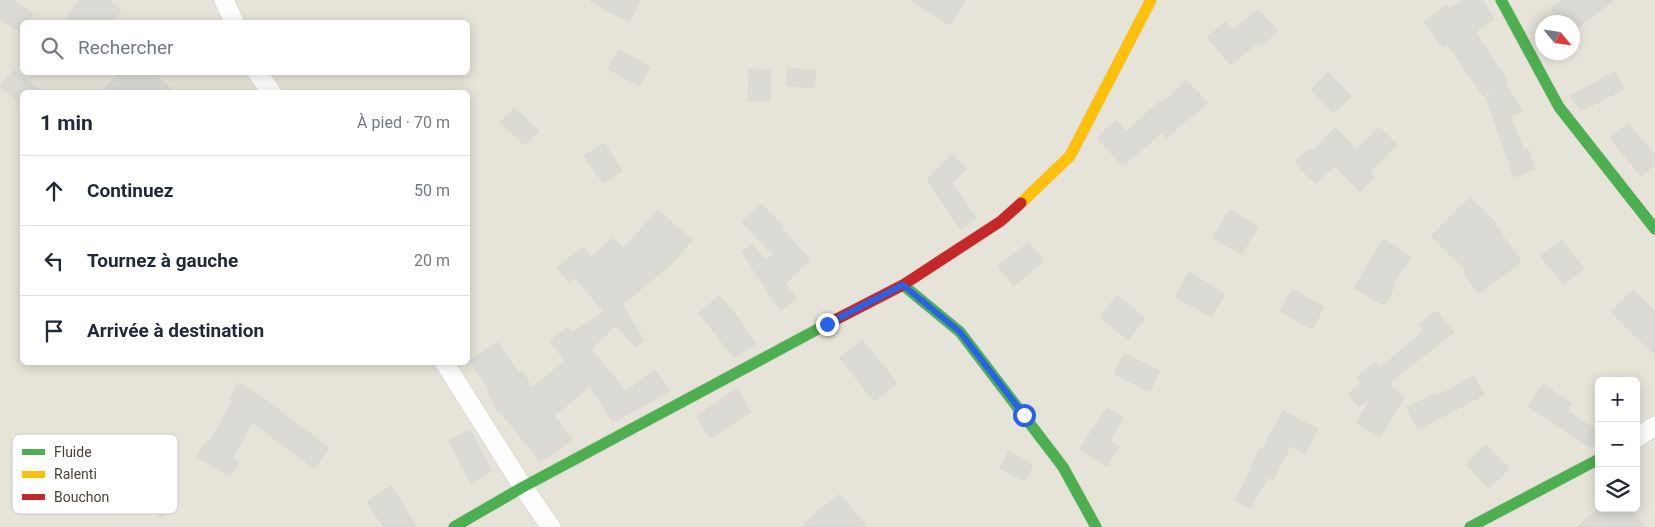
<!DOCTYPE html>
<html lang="fr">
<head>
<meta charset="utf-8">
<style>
	:root { --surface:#fff; --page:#f2f2f3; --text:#1f2937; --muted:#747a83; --line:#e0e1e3 }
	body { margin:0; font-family:Roboto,sans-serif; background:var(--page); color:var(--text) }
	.controls { position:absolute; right:15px; bottom:15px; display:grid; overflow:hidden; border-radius:8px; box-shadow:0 2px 12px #0003 }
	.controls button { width:45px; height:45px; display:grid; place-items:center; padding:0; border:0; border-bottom:1px solid var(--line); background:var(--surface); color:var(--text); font:25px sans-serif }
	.compass { position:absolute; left:1535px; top:15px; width:45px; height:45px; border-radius:50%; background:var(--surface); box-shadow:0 2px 12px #0003; rotate:119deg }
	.stop { position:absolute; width:15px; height:15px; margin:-11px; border:4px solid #2563eb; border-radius:50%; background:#fff }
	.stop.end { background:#2563eb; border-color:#fff; box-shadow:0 1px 5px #0008 }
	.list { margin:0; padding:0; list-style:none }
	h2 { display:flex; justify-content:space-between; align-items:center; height:65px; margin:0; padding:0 20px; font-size:21px }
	h2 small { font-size:16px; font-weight:400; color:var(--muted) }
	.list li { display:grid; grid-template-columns:32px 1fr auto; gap:15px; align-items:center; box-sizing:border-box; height:70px; padding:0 20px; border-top:1px solid var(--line) }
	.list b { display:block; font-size:19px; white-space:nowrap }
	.list em { font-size:16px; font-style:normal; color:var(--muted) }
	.icon { flex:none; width:28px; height:28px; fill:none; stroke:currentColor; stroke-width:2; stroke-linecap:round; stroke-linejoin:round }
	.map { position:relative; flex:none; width:1655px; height:527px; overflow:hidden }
	.search { position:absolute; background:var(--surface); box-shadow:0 2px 12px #0003; left:20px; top:20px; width:450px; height:55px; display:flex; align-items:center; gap:12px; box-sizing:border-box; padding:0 18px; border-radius:8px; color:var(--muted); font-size:19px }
	.panel { position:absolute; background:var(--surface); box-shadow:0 2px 12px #0003; left:20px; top:90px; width:450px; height:275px; border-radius:8px }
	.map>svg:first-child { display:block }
</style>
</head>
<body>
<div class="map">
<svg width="1655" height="527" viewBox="0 0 1655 527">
	<rect width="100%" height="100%" fill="#f2f1ec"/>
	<path fill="#e6e3d9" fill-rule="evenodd" d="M0,0H1655V527H0ZM22,22H468V72H22ZM1542,22H1572V52H1542ZM22,92H468V362H22ZM1599,381H1636V508H1599Z"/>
	<g fill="#dcdad4" stroke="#dbd8d1">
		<path d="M0,0H13L33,13L27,22H22L21,32L0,19Z"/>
		<path d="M79,0H108L121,10L112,22H63Z"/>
		<path d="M589,0H641L629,22Z"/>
		<path d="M910,0H966L950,25Z"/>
		<path d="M1463,0H1482L1494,19L1475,32L1507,81L1505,82L1522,111L1510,117L1524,150L1528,149L1535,169L1514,177L1486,97L1492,95L1490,92L1483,96L1448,44L1443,47L1424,22L1446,5L1449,9Z"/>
		<path d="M1562,0H1614L1572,32V22H1561L1551,9Z"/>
		<path d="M1258,9L1278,31L1261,46L1258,42L1231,65L1207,37L1226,22L1233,30Z"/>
		<path d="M619,50L650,67L639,86L608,69Z"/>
		<path d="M788,68L816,71L814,88L787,86Z"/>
		<path d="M749,69L771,70L770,101H748Z"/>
		<path d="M14,70L42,92H22V104L0,86Z"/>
		<path d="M120,72H153L174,92H102Z"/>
		<path d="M1328,72L1351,96L1333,113L1311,89Z"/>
		<path d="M1615,72L1624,89L1581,111L1570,96Z"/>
		<path d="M1186,80L1207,102L1193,117L1192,115L1167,138L1162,132L1123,166L1097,138L1116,120L1126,132L1159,102L1162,104Z"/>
		<path d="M514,108L539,131L525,145L500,122Z"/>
		<path d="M1628,124L1655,156V164L1641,176L1610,138Z"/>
		<path d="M1379,127L1397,145L1370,171L1374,178L1360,192L1334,166L1315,184L1295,162L1310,149L1312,152L1335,128L1357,150Z"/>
		<path d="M604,143L622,171L603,183L584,156Z"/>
		<path d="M952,154L966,169L952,183L976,218L960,229L927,179Z"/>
		<path d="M1470,198L1496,223L1495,224L1521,262L1479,293L1463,273L1466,270L1431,236Z"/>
		<path d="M761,204L783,226L781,228L810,259L785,284L796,298L781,311L742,252L752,244L765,260L774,255L742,222Z"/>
		<path d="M658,210L692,240L672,263L622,305L644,340L635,347L616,325L591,349L626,392L655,370L670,391L613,422L590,386L554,416L572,439L558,451L540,461L500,412L499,413L487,392L490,390L470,361L497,342L519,373L522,371L532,388L565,361L550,341L569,327L572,332L604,312L574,277L569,282L557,268L583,247L591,257L613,238L623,249Z"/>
		<path d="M1230,210L1258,227L1241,254L1213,238Z"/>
		<path d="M1383,239L1411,258L1392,286L1394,287L1384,305L1354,288Z"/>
		<path d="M1562,240L1584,269L1563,284L1541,256Z"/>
		<path d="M1029,242L1044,261L1014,286L998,266Z"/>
		<path d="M1189,272L1225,294L1211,317L1175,296Z"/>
		<path d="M1292,289L1324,307L1312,329L1280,311Z"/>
		<path d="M1633,290L1655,312V355L1611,312Z"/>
		<path d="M1117,295L1145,318L1128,340L1100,317Z"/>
		<path d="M719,296L742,323L741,324L756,344L734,357L699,313Z"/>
		<path d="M1436,311L1454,332L1388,384L1404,397L1380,437L1356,423L1371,399L1370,398L1359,407L1348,394L1361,383L1357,377L1375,362L1380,368L1424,331L1419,325Z"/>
		<path d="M862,340L897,383L874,401L840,358Z"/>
		<path d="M1124,354L1160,371L1150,391L1114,374Z"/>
		<path d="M1474,376L1484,395L1418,429L1407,408L1436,393L1438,396Z"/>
		<path d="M238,383L260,396L329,448L314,468L252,422L233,457L239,461L230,476L197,457L207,441L209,442L233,401L230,399Z"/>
		<path d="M1543,384L1572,404L1567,411L1599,432V436L1593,446L1589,447L1528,406Z"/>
		<path d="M737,389L751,412L710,438L697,416Z"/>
		<path d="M1107,408L1123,418L1109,441L1119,447L1107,466L1080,449Z"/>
		<path d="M1283,411L1318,429L1305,453L1291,445L1273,479L1268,477L1250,508L1235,500L1252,469L1250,468L1260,449L1262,450Z"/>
		<path d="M470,430L492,471L471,483L449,441Z"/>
		<path d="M1486,445L1509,469L1489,488L1466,464Z"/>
		<path d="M112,449L149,481L156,475L180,501L161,519L129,484L123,491L96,468Z"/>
		<path d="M1009,451L1033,465L1024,481L1000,468Z"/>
		<path d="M391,486L417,527H384L367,502Z"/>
		<path d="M840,494L867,527H801L817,512Z"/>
		<path d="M1599,508H1630L1646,527H1577Z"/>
	</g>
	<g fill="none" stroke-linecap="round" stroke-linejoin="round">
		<defs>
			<g id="street">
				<path d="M224,0L234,22"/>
				<path d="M257,72L271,92"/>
				<path d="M444,362L523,487L551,527"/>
				<path d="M1636,438L1655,426"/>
			</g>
			<g id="fast">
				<path d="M1501,0L1559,107L1655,229"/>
				<path d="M903,285L960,332L1063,467L1096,527"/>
				<path d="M454,527L523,487L831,322"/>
				<path d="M1470,527L1599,459"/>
			</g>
			<path id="slow" d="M1021,203L1070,156L1151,0"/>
			<path id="jam" d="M831,322L903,285L1001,221L1021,203"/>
		</defs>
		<use href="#street" stroke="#d0cec9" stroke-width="20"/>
		<use href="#fast" stroke="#d2cec3" stroke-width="12"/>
		<use href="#slow" stroke="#d2cec3" stroke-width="12"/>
		<use href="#jam" stroke="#d2cec3" stroke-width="12"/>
		<use href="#street" stroke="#fdfdfc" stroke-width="19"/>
		<use href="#fast" stroke="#4caf50" stroke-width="11"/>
		<use href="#slow" stroke="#ffc107" stroke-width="11"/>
		<use href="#jam" stroke="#c62828" stroke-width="11"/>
	</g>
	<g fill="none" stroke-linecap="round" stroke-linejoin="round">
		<path stroke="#2563eb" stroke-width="6" d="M827,324L903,285L960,332L1024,415"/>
	</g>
	<rect x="12" y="434" width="166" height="80" rx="8" fill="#fff" stroke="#c9c7c3" stroke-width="1"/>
	<rect x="22" y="449" width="23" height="6" fill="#4caf50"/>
	<rect x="22" y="471" width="23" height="7" fill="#ffc107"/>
	<rect x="22" y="494" width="23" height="6" fill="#c62828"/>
	<g font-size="14" fill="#4a4337">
		<text x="54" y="457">Fluide</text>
		<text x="54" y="479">Ralenti</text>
		<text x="54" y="502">Bouchon</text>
	</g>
</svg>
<div class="controls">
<button>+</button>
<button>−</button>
<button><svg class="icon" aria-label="layers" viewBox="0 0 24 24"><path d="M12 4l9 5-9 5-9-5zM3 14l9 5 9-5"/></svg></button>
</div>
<svg class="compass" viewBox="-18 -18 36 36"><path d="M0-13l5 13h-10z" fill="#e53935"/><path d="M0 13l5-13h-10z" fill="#747a83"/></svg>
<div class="stop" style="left:1024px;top:415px"></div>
<div class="stop end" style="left:827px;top:324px"></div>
<div class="search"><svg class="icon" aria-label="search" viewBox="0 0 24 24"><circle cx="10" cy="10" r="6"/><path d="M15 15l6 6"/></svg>Rechercher</div>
<section class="panel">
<h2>1 min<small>À pied · 70 m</small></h2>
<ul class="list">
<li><svg class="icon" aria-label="ahead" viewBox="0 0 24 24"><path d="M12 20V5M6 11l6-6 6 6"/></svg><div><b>Continuez</b></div><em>50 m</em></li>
<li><svg class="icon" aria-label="left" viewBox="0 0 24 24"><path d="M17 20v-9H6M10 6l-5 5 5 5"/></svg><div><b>Tournez à gauche</b></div><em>20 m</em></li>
<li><svg class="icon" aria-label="arrive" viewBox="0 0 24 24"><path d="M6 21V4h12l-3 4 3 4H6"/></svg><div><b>Arrivée à destination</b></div></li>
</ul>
</section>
</div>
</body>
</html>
